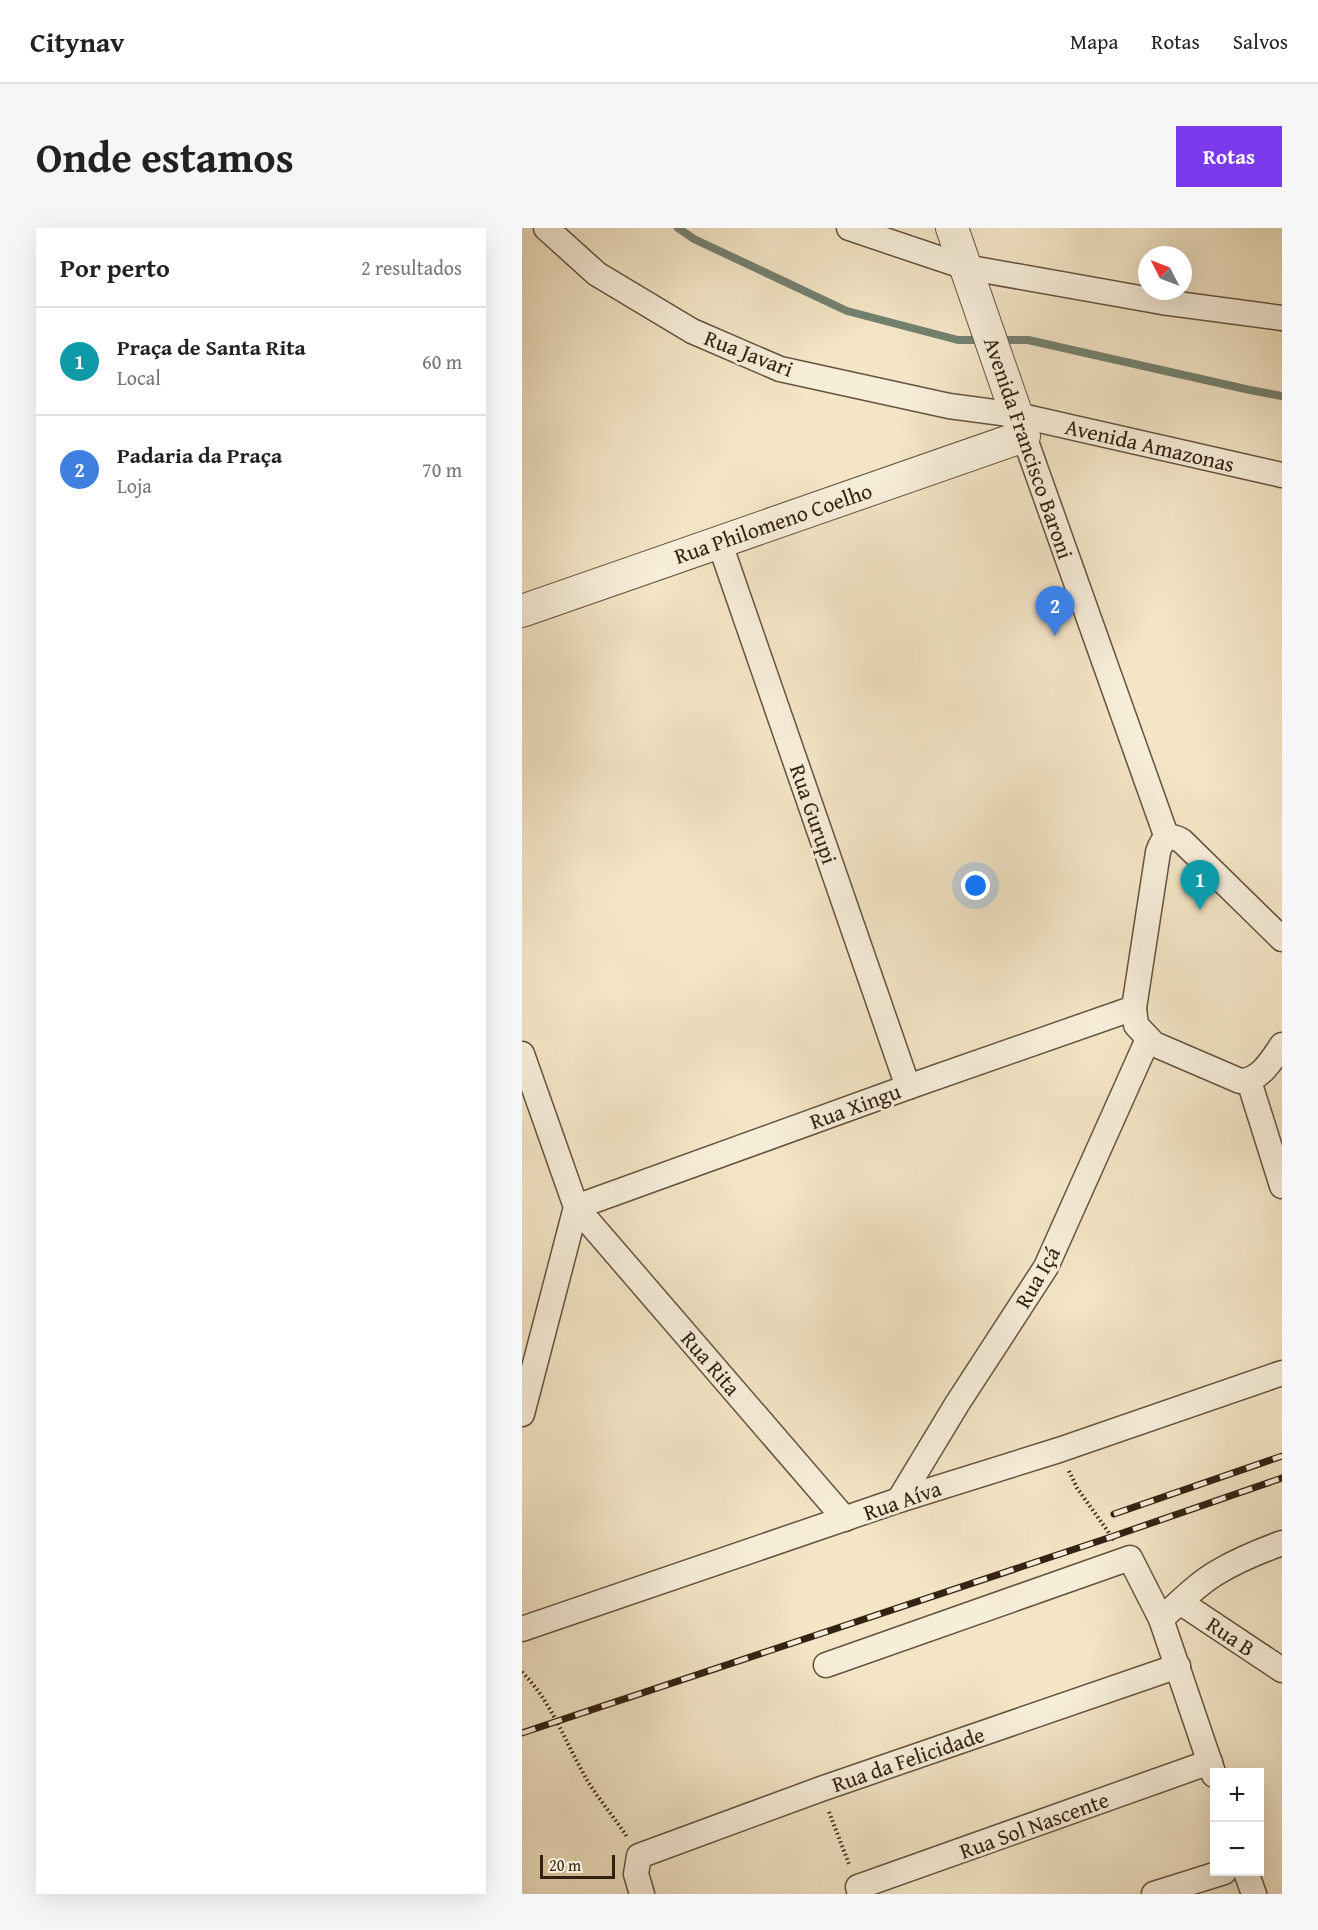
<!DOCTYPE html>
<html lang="pt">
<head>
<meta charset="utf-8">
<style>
	:root { --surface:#fff; --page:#f6f6f6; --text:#222; --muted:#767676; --line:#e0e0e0; --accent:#7c3aed }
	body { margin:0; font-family:"Gentium Book Plus",serif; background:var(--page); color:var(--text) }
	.controls { position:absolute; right:18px; bottom:18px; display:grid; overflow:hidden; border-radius:0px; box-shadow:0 6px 24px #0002 }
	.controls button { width:54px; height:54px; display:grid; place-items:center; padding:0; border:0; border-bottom:2px solid var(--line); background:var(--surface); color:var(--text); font:30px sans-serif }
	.compass { position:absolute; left:616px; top:18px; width:54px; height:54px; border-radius:50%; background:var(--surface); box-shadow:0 6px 24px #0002; rotate:312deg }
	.scale { position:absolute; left:18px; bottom:15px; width:75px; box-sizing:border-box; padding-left:6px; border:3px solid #332212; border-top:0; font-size:16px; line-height:21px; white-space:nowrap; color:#332212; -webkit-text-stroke:4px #f7eeda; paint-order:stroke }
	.you { position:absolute; left:454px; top:658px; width:21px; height:21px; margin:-15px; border:4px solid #fff; border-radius:50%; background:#1a73e8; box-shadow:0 0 0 9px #1a73e833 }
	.badge { display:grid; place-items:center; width:39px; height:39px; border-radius:50%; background:var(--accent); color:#fff; font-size:20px; font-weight:700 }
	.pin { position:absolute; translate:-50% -50px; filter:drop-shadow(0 2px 3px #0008) }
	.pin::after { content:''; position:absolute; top:32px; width:21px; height:18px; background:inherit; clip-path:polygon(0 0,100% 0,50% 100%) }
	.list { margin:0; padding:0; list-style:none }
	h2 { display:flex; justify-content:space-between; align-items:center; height:78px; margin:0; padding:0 24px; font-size:26px }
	h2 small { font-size:20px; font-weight:400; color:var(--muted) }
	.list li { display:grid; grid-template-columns:39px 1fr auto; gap:18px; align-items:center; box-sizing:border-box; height:108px; padding:0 24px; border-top:2px solid var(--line) }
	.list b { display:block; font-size:22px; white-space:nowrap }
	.list p { margin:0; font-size:20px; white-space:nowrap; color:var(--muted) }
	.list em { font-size:20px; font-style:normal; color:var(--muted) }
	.map { position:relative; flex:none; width:760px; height:1666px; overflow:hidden; border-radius:0px }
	header { display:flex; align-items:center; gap:36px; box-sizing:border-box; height:84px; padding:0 30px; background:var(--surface); border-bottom:2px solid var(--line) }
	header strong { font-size:28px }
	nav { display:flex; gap:33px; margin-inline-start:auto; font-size:21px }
	.intro { display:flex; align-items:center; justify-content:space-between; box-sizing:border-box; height:144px; padding:0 36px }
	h1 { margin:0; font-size:42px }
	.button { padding:15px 27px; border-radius:0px; background:var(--accent); color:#fff; font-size:21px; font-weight:700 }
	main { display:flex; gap:36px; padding:0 36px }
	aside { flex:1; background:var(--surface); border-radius:0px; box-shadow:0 6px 24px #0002 }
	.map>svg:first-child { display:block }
</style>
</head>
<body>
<header>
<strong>Citynav</strong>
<nav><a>Mapa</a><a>Rotas</a><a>Salvos</a></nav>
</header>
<div class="intro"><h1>Onde estamos</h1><a class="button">Rotas</a></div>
<main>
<aside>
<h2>Por perto<small>2 resultados</small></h2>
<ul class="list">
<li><span class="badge" style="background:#0f9aa8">1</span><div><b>Praça de Santa Rita</b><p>Local</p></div><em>60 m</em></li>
<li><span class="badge" style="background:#3f7fe0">2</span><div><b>Padaria da Praça</b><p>Loja</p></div><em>70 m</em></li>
</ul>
</aside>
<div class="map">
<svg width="760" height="1666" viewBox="0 0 760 1666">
	<rect width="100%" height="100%" fill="#f3e5c6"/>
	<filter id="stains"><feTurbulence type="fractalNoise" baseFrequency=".00333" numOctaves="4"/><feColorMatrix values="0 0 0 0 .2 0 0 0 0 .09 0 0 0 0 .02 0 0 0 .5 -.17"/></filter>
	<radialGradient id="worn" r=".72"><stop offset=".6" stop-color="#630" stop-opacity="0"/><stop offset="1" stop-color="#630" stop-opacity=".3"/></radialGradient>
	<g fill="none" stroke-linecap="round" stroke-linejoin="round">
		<g stroke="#738170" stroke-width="8">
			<path d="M156,0L172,11L325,83L436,112H462"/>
			<path d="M477,112H506L728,162L760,168"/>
		</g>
		<defs>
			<g id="minor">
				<path d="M24,0L75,46L170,103L258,141L427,178L495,187L760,247"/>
				<path d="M327,0L443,39L640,74L760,90"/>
				<path d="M502,208L645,610"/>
				<path d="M197,313L386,859"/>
				<path d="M760,711L660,613C647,605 640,611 636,624L612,780L614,797L632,816L718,853C738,853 750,832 760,817"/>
				<path d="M0,826L54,979L0,1186"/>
				<path d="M727,853L760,958"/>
				<path d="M54,979L386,859L612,780"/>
				<path d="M54,979L323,1291"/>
				<path d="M377,1272L435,1176L524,1039L626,811"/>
				<path d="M658,1374L760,1442"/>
				<path d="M639,1391C657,1375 675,1356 696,1344C716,1332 738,1323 760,1315"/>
				<path d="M0,1401L377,1272L537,1222L760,1145"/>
				<path d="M304,1437L608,1330L639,1391L692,1547"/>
				<path d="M724,1644L732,1666"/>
				<path d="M120,1666L114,1646L117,1628L299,1561L656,1438"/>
				<path d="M338,1666L336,1659L688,1534"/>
				<path d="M632,1666L702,1644"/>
			</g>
			<path id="tertiary" d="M0,383L502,208L430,0"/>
		</defs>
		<use href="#minor" stroke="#63533f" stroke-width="27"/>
		<use href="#tertiary" stroke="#63533f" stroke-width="34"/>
		<g stroke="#332212" stroke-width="4" stroke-dasharray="1.5 3" stroke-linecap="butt">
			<path d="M547,1243L555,1260L592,1312"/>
			<path d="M0,1444C30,1474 44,1516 65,1552C77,1572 93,1590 105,1609"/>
			<path d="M307,1584L327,1636"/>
		</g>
		<use href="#minor" stroke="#f7eeda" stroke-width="24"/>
		<use href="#tertiary" stroke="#f7eeda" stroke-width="32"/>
		<defs>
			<g id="rail">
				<path d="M592,1286L760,1228"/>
				<path d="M0,1505L589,1309L760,1250"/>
			</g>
		</defs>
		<use href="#rail" stroke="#332212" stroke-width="7"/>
		<use href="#rail" stroke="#f7eeda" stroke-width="4.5" stroke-dasharray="14" stroke-linecap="butt"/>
	</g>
	<g text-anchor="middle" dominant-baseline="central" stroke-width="6" stroke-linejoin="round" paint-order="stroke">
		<g font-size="22" fill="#332212" stroke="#f7eeda">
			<text transform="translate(227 125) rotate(21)">Rua Javari</text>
			<text transform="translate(628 217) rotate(13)">Avenida Amazonas</text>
			<text transform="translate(507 220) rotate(71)">Avenida Francisco Baroni</text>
			<text transform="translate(251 295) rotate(-19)">Rua Philomeno Coelho</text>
			<text transform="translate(292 586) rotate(71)">Rua Gurupi</text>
			<text transform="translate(333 878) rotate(-20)">Rua Xingu</text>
			<text transform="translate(515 1049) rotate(-60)">Rua Içá</text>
			<text transform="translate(189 1135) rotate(49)">Rua Rita</text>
			<text transform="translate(380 1272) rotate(-19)">Rua Aíva</text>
			<text transform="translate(709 1408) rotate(34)">Rua B</text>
			<text transform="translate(386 1531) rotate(-19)">Rua da Felicidade</text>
			<text transform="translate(512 1597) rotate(-20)">Rua Sol Nascente</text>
		</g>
	</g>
	<rect width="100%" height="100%" filter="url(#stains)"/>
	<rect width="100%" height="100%" fill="url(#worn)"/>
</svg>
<div class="controls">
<button>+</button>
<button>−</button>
</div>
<svg class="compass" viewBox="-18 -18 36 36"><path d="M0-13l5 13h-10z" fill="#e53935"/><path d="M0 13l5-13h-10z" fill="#767676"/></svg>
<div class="scale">20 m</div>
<div class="you"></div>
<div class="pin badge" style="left:678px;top:682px;background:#0f9aa8">1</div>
<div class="pin badge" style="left:533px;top:408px;background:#3f7fe0">2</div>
</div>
</main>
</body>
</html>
